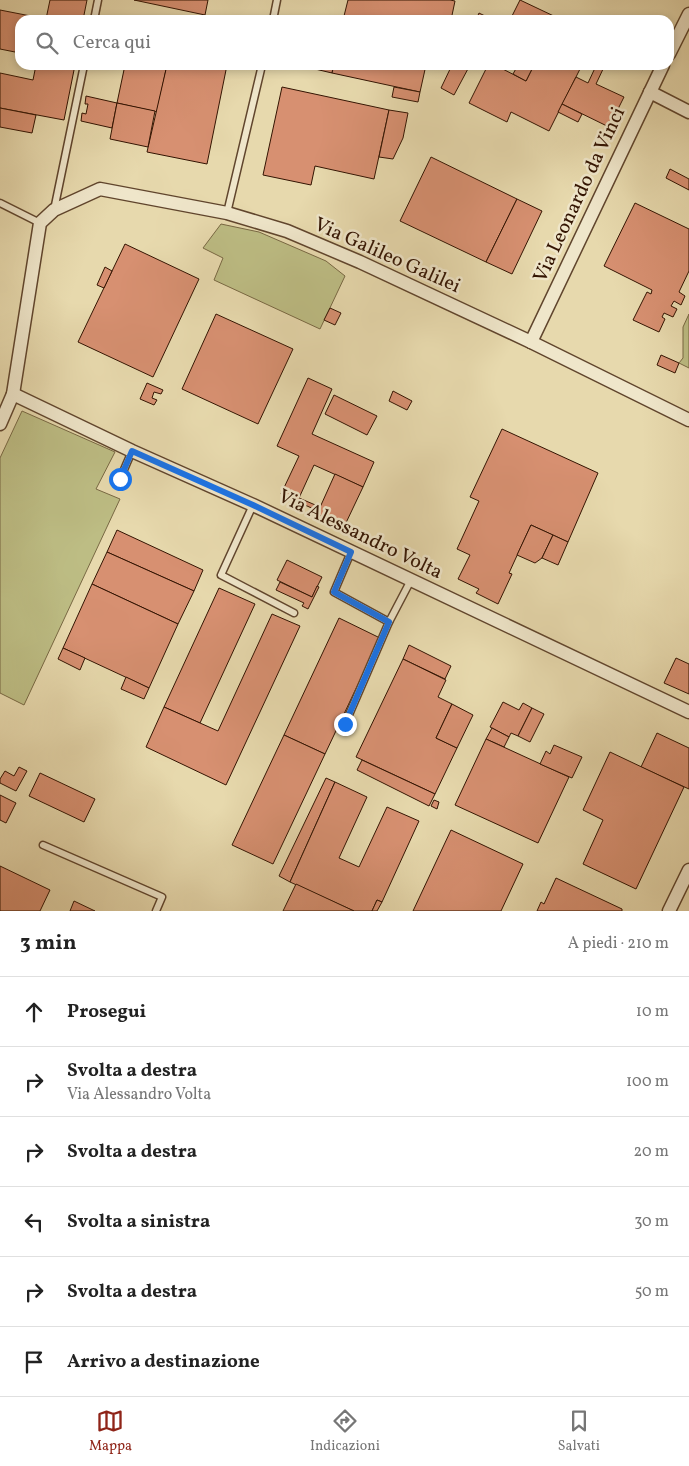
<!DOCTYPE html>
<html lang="it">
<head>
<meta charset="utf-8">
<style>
	:root { --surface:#fff; --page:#f2f2f2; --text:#222; --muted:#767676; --line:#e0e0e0; --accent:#8f2418 }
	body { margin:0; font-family:Vollkorn,serif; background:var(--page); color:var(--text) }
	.stop { position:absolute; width:15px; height:15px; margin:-11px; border:4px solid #1a73e8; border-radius:50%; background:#fff }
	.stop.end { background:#1a73e8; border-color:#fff; box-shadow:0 1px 5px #0008 }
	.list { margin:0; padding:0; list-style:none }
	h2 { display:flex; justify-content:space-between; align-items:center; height:65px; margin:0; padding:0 20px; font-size:21px }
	h2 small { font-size:16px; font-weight:400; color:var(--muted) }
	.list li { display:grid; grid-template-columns:32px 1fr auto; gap:15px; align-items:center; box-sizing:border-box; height:70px; padding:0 20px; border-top:1px solid var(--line) }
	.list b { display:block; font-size:19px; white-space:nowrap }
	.list p { margin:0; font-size:16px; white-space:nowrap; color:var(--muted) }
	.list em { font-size:16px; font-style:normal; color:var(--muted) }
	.icon { flex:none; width:28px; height:28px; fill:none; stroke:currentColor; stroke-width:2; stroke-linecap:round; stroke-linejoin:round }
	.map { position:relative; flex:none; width:689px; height:911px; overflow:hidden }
	.search { position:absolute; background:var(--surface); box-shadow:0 2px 8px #0003; left:15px; right:15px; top:15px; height:55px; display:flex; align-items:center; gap:12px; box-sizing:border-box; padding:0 18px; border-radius:15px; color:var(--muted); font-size:19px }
	.sheet { height:485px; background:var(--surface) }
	nav { display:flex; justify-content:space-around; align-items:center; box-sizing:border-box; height:70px; border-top:1px solid var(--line); background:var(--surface); font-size:14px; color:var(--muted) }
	nav a { display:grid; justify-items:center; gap:2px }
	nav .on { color:var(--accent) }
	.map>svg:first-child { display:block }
</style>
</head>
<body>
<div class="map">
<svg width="689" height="911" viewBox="0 0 689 911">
	<rect width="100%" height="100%" fill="#e7d9ad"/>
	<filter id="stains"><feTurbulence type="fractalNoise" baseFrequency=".004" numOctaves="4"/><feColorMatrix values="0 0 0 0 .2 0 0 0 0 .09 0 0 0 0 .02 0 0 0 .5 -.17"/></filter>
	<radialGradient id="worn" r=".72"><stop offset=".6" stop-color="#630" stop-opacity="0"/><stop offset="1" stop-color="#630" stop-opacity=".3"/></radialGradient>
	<g fill="#bdbd84" stroke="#786843">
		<path d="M221,224L259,232L326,261L345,276L320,329L214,280L223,258L203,248Z"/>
		<path d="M689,314V368L679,363L683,358V327Z"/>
		<path d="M22,411L115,452L96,489L120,499L24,705L0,693V458Z"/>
	</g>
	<g fill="#d79071" stroke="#331402">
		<path d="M50,0H87L83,20H20V53L0,49V10L46,19Z"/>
		<path d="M134,0H208L205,15Z"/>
		<path d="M348,0H450L455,1L451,20H343Z"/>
		<path d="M520,0L558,18L557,20H510Z"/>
		<path d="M479,13L493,20H476Z"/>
		<path d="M36,65H75L64,120L0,108V73L33,80Z"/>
		<path d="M125,65H167L157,112L117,103Z"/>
		<path d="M167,65H227L207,164L147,152Z"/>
		<path d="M316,65H334L332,73L315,69Z"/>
		<path d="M334,65H426L420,92L332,73Z"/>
		<path d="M452,65H470L454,95L441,88Z"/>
		<path d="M488,65H495L526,81L534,65H582L549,131L511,112L507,122L469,103Z"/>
		<path d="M518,65H534L526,81L513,74Z"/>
		<path d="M589,65H600L604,67L596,84L624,97L609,127L562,104L576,77L588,83L595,68Z"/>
		<path d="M282,87L389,110L374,179L315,166L311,185L263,175Z"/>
		<path d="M394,87L420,92L418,102L392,97Z"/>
		<path d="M86,96L117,103L112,128L81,121L82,113L86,114L88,104H85Z"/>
		<path d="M117,103L155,111L148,147L110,139Z"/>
		<path d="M562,104L582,114L578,122L558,112Z"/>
		<path d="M0,108L36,115L32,133L0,127Z"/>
		<path d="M389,110L408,113L403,138L393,159L379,157Z"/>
		<path d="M431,157L517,199L486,262L400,221Z"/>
		<path d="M670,169L689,179V190L666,178Z"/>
		<path d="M517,199L542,211L512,274L486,262Z"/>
		<path d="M635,203L689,229V271L679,292L685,296L681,305L674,301L671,306L677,309L673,317L664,313L662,317L665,319L659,332L633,320L647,292L651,294L652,290L604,266Z"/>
		<path d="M125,244L199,279L153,377L78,342Z"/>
		<path d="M105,267L112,271L104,288L97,285Z"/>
		<path d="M330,308L341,313L335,325L324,320Z"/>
		<path d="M216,314L293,349L258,424L182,389Z"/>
		<path d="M661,355L679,363L675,373L657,365Z"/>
		<path d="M308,378L332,389L312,434L374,462L363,487L314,465L299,498L320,507L318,511L281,494L299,456L277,446Z"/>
		<path d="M147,383L163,390L161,394L154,392L152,398L157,400L154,405L140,399Z"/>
		<path d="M393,391L412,401L407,410L389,401Z"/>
		<path d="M334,395L377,416L367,435L325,414Z"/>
		<path d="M502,429L598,473L568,542L531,525L509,573L512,574L498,604L476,593L479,589L458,579L470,555L457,549L479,501L470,497Z"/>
		<path d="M335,474L363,487L344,527L317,514Z"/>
		<path d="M531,525L553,535L542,558L535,563L517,555Z"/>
		<path d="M117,530L203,570L194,591L107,552Z"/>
		<path d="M553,535L568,542L558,565L542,558Z"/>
		<path d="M107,552L194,591L178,624L92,584Z"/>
		<path d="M287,560L322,577L312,597L277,580Z"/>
		<path d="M280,582L312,597L317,586L319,587L308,609L302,606L304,603L276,590Z"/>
		<path d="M92,584L178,624L149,688L63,648Z"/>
		<path d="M219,588L255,604L200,723L164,707Z"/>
		<path d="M272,614L300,626L226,785L146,747L164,707L218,731Z"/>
		<path d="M339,618L380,638L325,754L284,735Z"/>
		<path d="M409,645L451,666L445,679L403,659Z"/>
		<path d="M63,648L85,658L80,670L58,659Z"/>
		<path d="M676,658L689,664V694L664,683Z"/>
		<path d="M403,659L446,680L438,697L452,704L436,738L457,748L435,794L356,757Z"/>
		<path d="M126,677L149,688L144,699L121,689Z"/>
		<path d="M503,702L519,710L523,703L532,708L518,736L511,733L509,737L490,727Z"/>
		<path d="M452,704L473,715L457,748L436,738Z"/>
		<path d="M532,708L544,714L530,742L518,736Z"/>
		<path d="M492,728L509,737L504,747L486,739Z"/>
		<path d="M657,733L689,748V789L641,767Z"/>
		<path d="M284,735L325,754L273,864L232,845Z"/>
		<path d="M486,739L569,777L538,843L455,805Z"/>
		<path d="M554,745L582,757L572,778L540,764L546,751L550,754Z"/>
		<path d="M610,752L684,787L636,889L583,864L603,820L583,810Z"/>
		<path d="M362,760L435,794L429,806L357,770Z"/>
		<path d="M19,767L27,771L16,791L0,783V779L5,771L14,776Z"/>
		<path d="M40,773L95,799L84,822L29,796Z"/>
		<path d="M326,778L335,782L290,882L279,876Z"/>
		<path d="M335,782L367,797L339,858L359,867L387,807L419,821L382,902L377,900L372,911H354L290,882Z"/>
		<path d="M0,795L16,803L6,823L0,820Z"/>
		<path d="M434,800L439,802L437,809L431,806Z"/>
		<path d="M451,830L523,864L501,911H413Z"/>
		<path d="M0,866L50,890L40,911H0Z"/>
		<path d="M556,878L622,909V911H537L541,902L544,904Z"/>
		<path d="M296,884L354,911H283Z"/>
		<path d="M377,900L382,902L377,911H372Z"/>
		<path d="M74,901L95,911H70Z"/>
	</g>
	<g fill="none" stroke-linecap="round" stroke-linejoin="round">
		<defs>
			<g id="lane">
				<path d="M94,20L98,0"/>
				<path d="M273,20L277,0"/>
				<path d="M0,203L40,223"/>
				<path d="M54,210L84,65"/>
				<path d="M227,213L262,65"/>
				<path d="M120,479L132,451"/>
				<path d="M253,505L221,575L294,613"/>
				<path d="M389,622L411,580"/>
				<path d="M345,724L389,622L334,592L351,552"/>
				<path d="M43,845L162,897L156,911"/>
			</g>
			<g id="street">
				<path d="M669,54L689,14"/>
				<path d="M650,92L689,112"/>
				<path d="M531,342L663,65"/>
				<path d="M13,394L132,451L253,505L689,712"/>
				<path d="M0,424L13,394L40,223L54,210L100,189L227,213L287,231L360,262L531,342L689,420"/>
				<path d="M669,911L689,870"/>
			</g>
		</defs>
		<use href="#lane" stroke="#60452d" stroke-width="9"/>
		<use href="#street" stroke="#60452d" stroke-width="15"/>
		<use href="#lane" stroke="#efe6ca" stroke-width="6"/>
		<use href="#street" stroke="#efe6ca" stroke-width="12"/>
	</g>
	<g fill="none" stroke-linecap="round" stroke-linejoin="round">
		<path stroke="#1a73e8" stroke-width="6" d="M120,479L132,451L253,505L351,552L334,592L389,622L345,724"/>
	</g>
	<g text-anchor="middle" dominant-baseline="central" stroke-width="5" stroke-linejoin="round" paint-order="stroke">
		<g font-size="20" fill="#331402" stroke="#efe6ca">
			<text transform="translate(580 195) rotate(-65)">Via Leonardo da Vinci</text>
			<text transform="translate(387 256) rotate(24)">Via Galileo Galilei</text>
			<text transform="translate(360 535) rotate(26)">Via Alessandro Volta</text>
		</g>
	</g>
	<rect width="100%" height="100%" filter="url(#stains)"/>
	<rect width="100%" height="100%" fill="url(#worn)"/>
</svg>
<div class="stop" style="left:120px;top:479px"></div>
<div class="stop end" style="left:345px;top:724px"></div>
<div class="search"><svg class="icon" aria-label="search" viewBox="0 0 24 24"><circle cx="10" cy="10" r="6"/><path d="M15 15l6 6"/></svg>Cerca qui</div>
</div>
<section class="sheet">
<h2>3 min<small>A piedi · 210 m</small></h2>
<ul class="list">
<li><svg class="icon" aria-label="ahead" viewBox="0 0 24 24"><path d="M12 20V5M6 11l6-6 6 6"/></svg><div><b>Prosegui</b></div><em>10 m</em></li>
<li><svg class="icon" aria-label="right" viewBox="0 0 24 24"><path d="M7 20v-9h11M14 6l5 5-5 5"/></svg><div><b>Svolta a destra</b><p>Via Alessandro Volta</p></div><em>100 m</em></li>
<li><svg class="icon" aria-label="right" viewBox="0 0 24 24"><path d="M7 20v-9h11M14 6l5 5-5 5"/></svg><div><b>Svolta a destra</b></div><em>20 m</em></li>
<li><svg class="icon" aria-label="left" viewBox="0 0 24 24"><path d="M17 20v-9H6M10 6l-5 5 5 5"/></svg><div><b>Svolta a sinistra</b></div><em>30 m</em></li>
<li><svg class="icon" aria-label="right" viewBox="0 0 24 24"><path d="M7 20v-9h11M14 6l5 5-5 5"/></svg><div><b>Svolta a destra</b></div><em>50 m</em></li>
<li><svg class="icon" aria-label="arrive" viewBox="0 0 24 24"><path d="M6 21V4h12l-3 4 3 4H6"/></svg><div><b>Arrivo a destinazione</b></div></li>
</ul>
</section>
<nav>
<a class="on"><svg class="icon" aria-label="map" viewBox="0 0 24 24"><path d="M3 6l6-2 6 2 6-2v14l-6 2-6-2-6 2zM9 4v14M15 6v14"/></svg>Mappa</a>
<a><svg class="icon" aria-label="directions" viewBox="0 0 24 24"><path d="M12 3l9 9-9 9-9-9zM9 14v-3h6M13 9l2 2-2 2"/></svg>Indicazioni</a>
<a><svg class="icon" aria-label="saved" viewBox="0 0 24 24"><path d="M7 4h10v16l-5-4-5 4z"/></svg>Salvati</a>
</nav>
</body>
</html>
